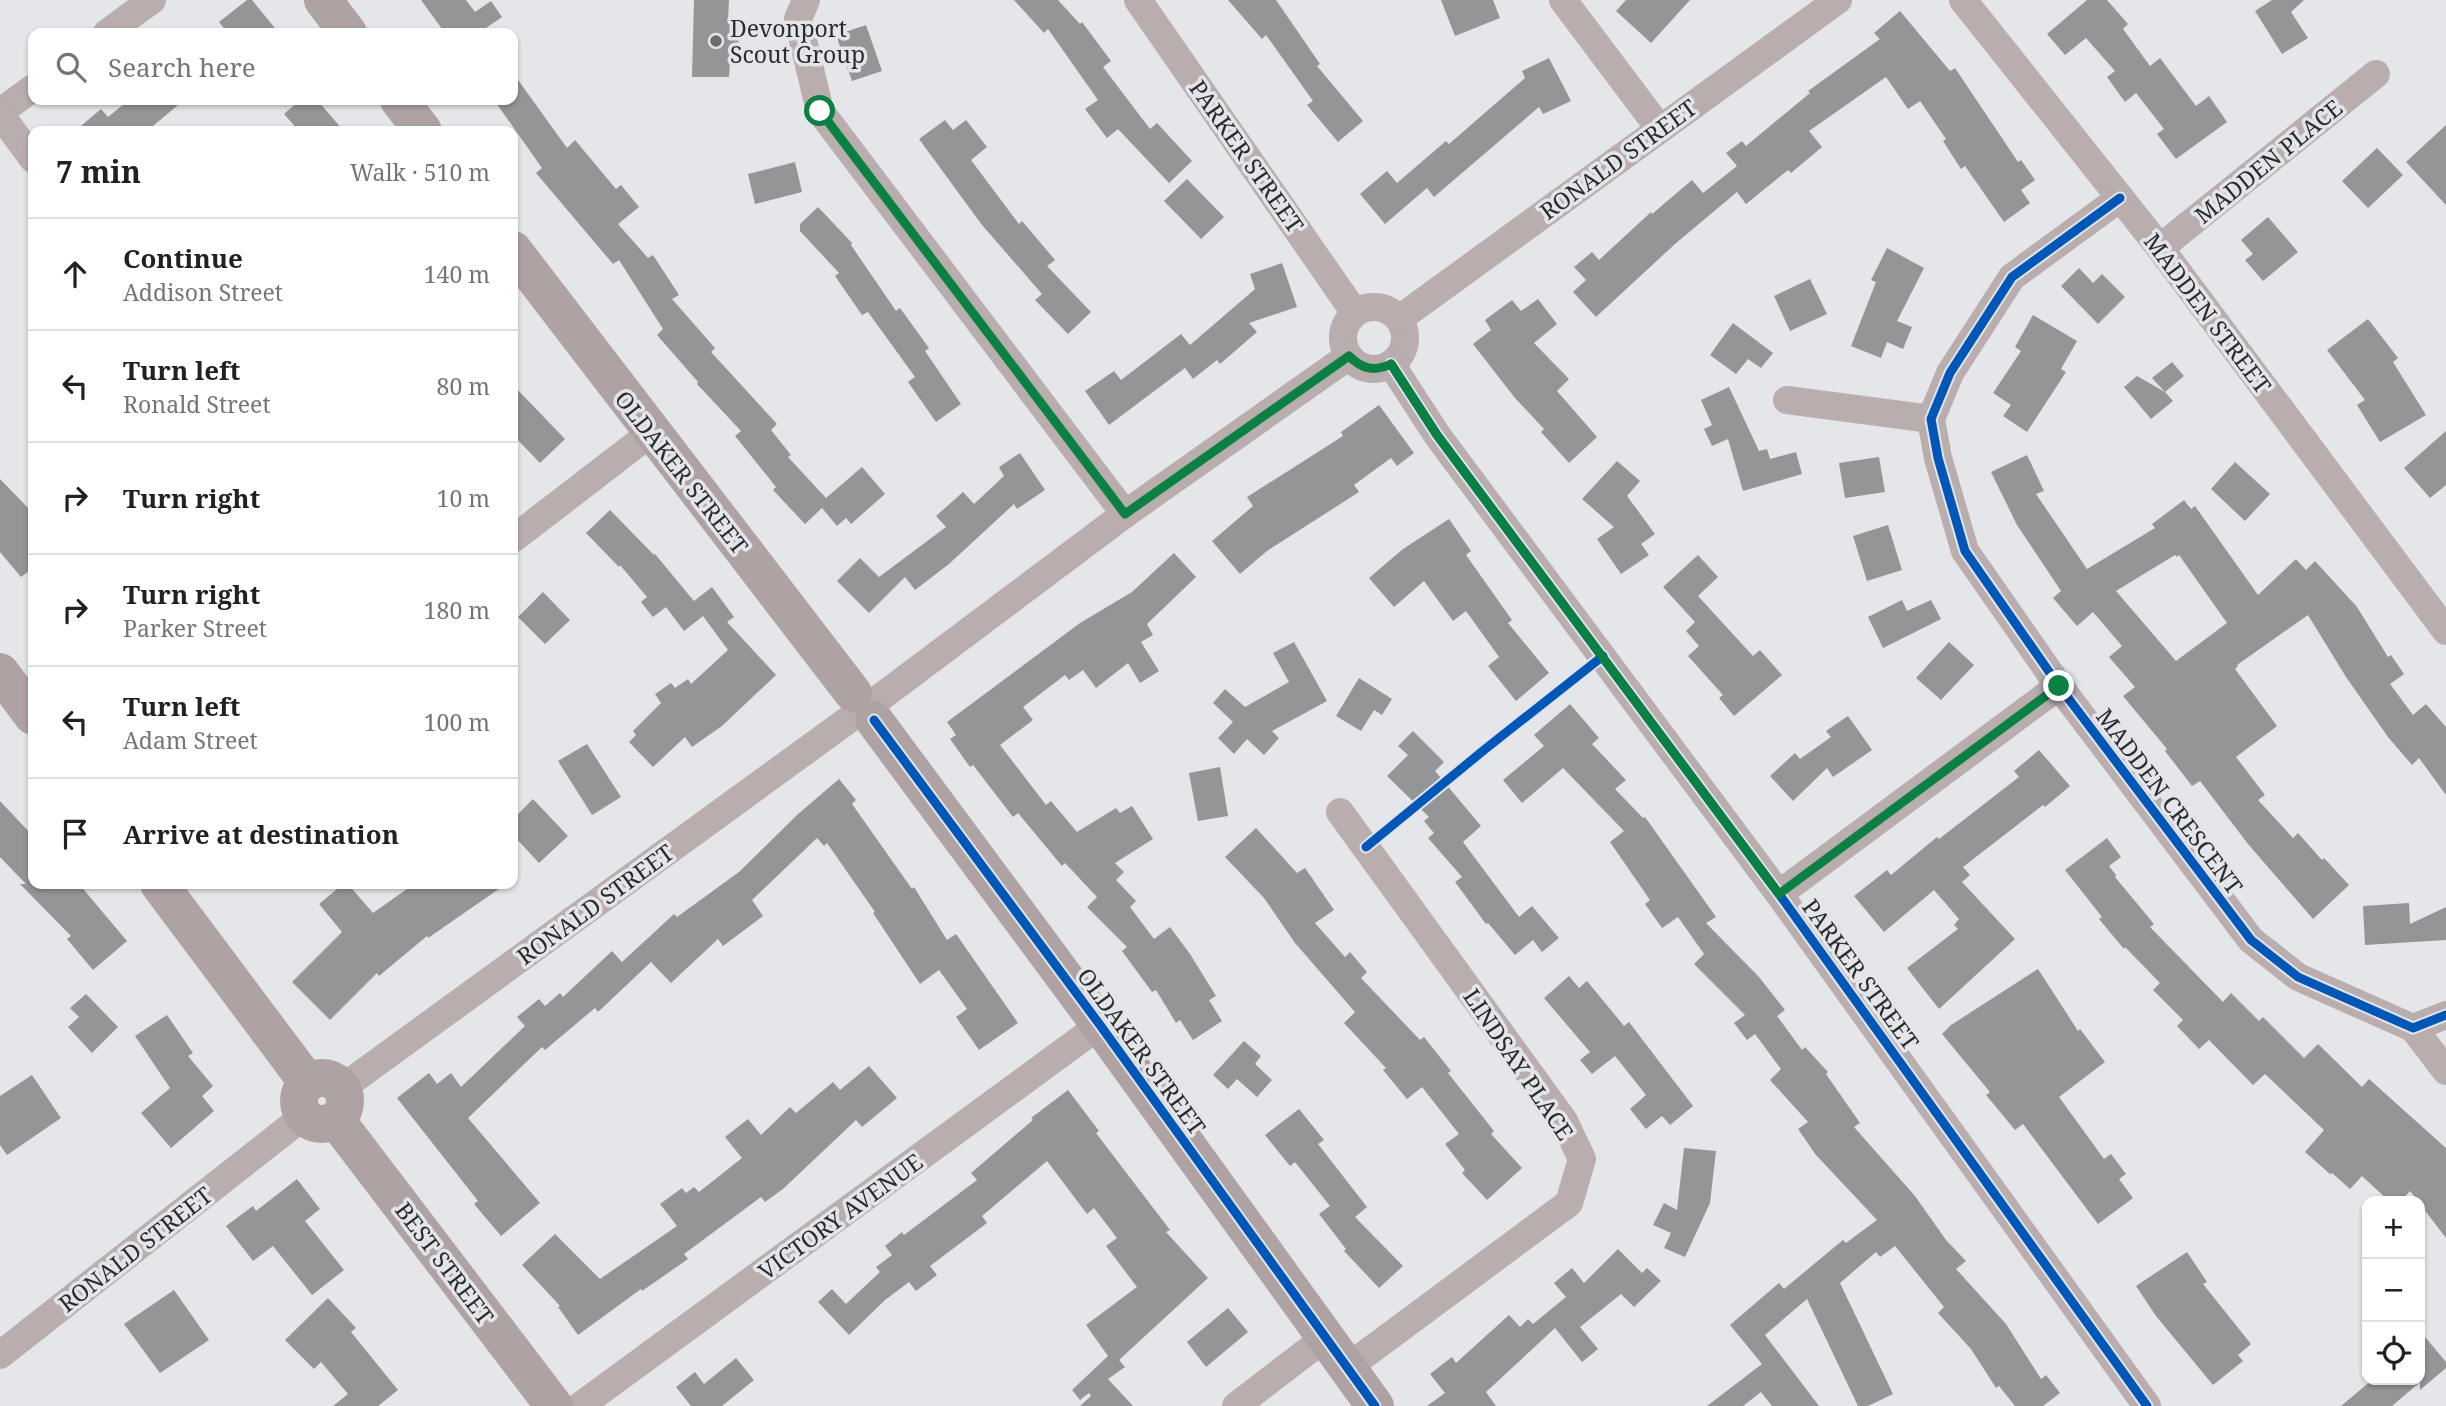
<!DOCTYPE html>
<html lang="en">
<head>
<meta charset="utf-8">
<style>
	:root { --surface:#fff; --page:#f6f6f6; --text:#202124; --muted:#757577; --line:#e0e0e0 }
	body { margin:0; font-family:"Noto Serif",serif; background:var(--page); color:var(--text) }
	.controls { position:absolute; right:21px; bottom:21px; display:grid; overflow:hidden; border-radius:14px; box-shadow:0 2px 5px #0004 }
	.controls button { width:63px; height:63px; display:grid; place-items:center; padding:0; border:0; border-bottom:2px solid var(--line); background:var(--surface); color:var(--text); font:35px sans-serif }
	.stop { position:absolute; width:21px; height:21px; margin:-16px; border:5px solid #0b8043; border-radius:50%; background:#fff }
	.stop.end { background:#0b8043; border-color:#fff; box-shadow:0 2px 7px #0008 }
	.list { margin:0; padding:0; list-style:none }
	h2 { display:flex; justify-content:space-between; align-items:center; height:91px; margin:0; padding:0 28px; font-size:30px }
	h2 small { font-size:23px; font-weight:400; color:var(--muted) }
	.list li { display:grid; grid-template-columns:46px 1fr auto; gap:21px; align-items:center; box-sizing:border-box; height:112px; padding:0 28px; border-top:2px solid var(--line) }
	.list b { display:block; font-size:26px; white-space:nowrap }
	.list p { margin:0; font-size:23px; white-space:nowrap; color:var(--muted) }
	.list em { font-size:23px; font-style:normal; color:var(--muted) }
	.icon { flex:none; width:38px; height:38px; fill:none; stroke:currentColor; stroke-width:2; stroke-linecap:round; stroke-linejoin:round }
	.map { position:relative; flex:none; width:2446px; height:1406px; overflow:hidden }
	.search { position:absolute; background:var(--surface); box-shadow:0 2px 5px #0004; left:28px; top:28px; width:490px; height:77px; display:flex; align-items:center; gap:18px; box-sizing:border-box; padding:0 24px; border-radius:14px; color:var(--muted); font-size:26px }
	.panel { position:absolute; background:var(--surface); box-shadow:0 2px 5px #0004; left:28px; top:126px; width:490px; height:763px; border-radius:14px }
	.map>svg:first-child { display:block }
</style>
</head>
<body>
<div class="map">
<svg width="2446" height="1406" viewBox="0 0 2446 1406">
	<rect width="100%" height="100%" fill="#e4e6e9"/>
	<g fill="#949597" fill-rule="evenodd">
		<path d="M247,0H252L279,33H228L219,22Z"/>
		<path d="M421,0H466L475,12L491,1L502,17L486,28L491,33H445Z"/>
		<path d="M694,0H729L728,20L739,21L738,62H730L729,77H692Z"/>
		<path d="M1014,0H1058L1080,24L1082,22L1111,61L1103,67L1150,129L1157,123L1192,161L1169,183L1118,129L1107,138L1085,109L1098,100L1048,29L1044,33Z"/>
		<path d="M1228,0H1276L1320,64L1317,66L1363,121L1338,142L1307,105L1313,101L1266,35L1262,39Z"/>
		<path d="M1441,0H1493L1500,18L1455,36Z"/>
		<path d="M1626,0H1690L1651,43L1616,11Z"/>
		<path d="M2087,0H2107L2128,24L2123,29L2150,66L2160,58L2196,106L2209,96L2227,122L2176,159L2157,134L2164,129L2136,93L2125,102L2107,77L2115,71L2086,38L2065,55L2047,34Z"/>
		<path d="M2272,0H2304L2291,12L2308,38L2282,54L2255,11Z"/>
		<path d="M1900,11L1950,71L1955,68L2018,162L2021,160L2035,180L2021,190L2030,203L2004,222L1965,166L1961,169L1943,141L1946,139L1920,101L1908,109L1886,77L1809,131L1822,147L1791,173L1788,170L1746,204L1737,192L1675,244L1596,317L1573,292L1586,280L1574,267L1592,252L1599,260L1651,212L1652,214L1692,180L1703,193L1737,166L1726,153L1742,141L1746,146L1810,93L1808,91L1880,39L1874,33Z"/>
		<path d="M866,25L882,71L852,81L836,35Z"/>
		<path d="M1549,58L1571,101L1543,114L1539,107L1434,197L1427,188L1385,224L1360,194L1387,171L1397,183L1446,141L1449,144L1525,78L1522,71Z"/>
		<path d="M513,73L567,148L575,140L616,189L621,185L639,207L618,224L648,258L653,255L679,295L672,299L715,348L711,352L777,424L771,430L791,455L788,457L826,498L862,467L885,494L851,524L846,518L837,526L822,508L805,524L773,490L776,487L735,436L741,431L697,384L698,382L657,335L663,329L619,260L613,264L536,173L542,168L494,100H513Z"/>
		<path d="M129,100H184L147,131H75L101,109L108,117Z"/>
		<path d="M300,100H317L344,131H299L284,114Z"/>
		<path d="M945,120L953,130L966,120L987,147L971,160L1019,224L1022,221L1055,260L1047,266L1091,312L1068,334L1035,300L1042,294L982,225L919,139Z"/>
		<path d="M2446,125V205L2406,162Z"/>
		<path d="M2377,148L2403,175L2368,208L2342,181Z"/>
		<path d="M795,162L802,192L755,204L748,174Z"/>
		<path d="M1187,179L1224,217L1201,239L1164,201Z"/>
		<path d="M818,207L852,243L851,245L896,311L900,308L929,348L925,351L961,404L936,422L908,382L915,377L868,312L862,315L835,276L839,273L800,231V224Z"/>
		<path d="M2268,217L2298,252L2263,281L2245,260L2253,254L2241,240Z"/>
		<path d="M1887,248L1924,268L1897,321L1912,327L1903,349L1887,342L1881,358L1851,346L1876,282L1871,280Z"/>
		<path d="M1282,263L1297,307L1249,323L1257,332L1220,364L1217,360L1193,379L1185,368L1109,425L1085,391L1114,371L1121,380L1181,334L1190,345L1255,289L1250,274Z"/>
		<path d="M2079,268L2093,283L2102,274L2125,297L2098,324L2061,286Z"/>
		<path d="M1810,279L1827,314L1790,331L1774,296Z"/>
		<path d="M1538,299L1557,324L1534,343L1569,379L1557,391L1597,437L1569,463L1541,432L1544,429L1515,398L1473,344L1491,330L1485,320L1512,300L1521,311Z"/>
		<path d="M2033,315L2077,341L2061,369L2066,372L2027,432L2003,416L2011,405L1993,393L2021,351L2015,347Z"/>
		<path d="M2368,319L2398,358L2393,362L2426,415L2380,442L2357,405L2365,400L2327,350Z"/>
		<path d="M1733,323L1773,353L1761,368L1748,359L1736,374L1710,355Z"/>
		<path d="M2172,362L2184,376L2165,392L2152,378Z"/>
		<path d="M2137,376L2165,392L2173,401L2151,419L2124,387Z"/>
		<path d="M513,385L565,439L540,463L513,435Z"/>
		<path d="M1729,387L1759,451L1767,449L1770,459L1796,452L1802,474L1743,491L1728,439L1712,446L1704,429L1712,425L1701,400Z"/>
		<path d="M1379,405L1414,453L1397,466L1391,458L1354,485L1359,492L1267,551L1240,574L1212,541L1253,506L1247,497L1343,436L1341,432Z"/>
		<path d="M2446,431V485L2430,498L2404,468Z"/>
		<path d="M1020,453L1045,490L1017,509L1014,504L949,564L915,590L905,577L869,613L837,581L860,558L879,577L946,527L936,516L963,492L974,504L1004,476L999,467Z"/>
		<path d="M2027,455L2044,491L2036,494L2087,569L2155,528L2152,524L2184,500L2191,509L2195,506L2258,595L2296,559L2306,570L2315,561L2357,607L2388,657L2391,655L2404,674L2390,684L2413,715L2426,704L2446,727V795L2419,758L2412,765L2388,737L2346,677L2308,615L2237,665L2238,666L2235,669L2277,726L2236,757L2265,795L2258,800L2293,838L2298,833L2322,860L2324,858L2349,885L2313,919L2248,844L2200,781L2192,786L2165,751L2167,749L2123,696L2135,687L2109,657L2122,646L2093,612L2077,626L2053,598L2061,591L2017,525L1991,472ZM2175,555L2177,557L2179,555L2227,623L2176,661L2116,591Z"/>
		<path d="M1879,457L1885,492L1845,498L1839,463Z"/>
		<path d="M1617,461L1640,481L1627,496L1655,534L1641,544L1649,555L1621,574L1597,539L1614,527L1582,499Z"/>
		<path d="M2235,462L2270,494L2245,521L2211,489Z"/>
		<path d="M0,479L33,513V568L21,577L0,552Z"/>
		<path d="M610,510L654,555L655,554L694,601L712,587L734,617L727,622L776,675L722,726L692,747L685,737L653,767L629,742L636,735L633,731L661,703L655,694L671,683L675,688L688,679L691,684L728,650L703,616L684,631L666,607L653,617L641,602L647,597L620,565L619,567L586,533Z"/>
		<path d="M1449,519L1471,551L1466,555L1512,620L1508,623L1549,673L1516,701L1488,666L1499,657L1466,611L1453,621L1424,581L1394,607L1369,578L1403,549Z"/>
		<path d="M1888,525L1902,570L1867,581L1853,536Z"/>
		<path d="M1174,553L1196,577L1147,624L1153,635L1141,642L1159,671L1140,683L1128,663L1096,688L1083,670L1069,680L1065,675L1023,707L1033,720L1000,745L1046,805L1051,801L1077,832L1116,808L1120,813L1132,806L1153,839L1115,863L1124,872L1116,880L1136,901L1130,907L1154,939L1170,927L1190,954L1216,996L1209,1000L1222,1021L1193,1040L1180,1020L1176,1023L1156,990L1152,992L1122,951L1127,947L1087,907L1097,897L1065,863L1062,866L1018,813L1013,817L973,765L970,767L950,739L956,735L947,722L1080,623L1132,592Z"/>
		<path d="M1698,555L1718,577L1698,596L1753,656L1760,650L1782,675L1734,716L1719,698L1723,695L1688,656L1699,646L1686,631L1695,622L1663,587Z"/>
		<path d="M543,592L570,620L545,644L518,617Z"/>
		<path d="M1902,600L1907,611L1931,600L1941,619L1883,648L1868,617Z"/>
		<path d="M1294,642L1327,701L1272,731L1279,738L1264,755L1247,739L1234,754L1218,738L1233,722L1213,703L1225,689L1245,707L1289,682L1273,653Z"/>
		<path d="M1949,642L1974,665L1941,700L1916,678Z"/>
		<path d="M1359,678L1392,699L1382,715L1374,710L1361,731L1336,716Z"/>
		<path d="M1570,704L1599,738L1592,744L1626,780L1615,789L1643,818L1645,817L1716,917L1706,923L1759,977L1785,1010L1777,1016L1802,1050L1805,1047L1828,1072L1826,1074L1860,1123L1854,1127L1915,1196L1946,1240L1966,1261L1956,1269L2006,1324L2041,1379L2046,1375L2060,1393L2043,1406H2015L1999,1386L1996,1388L1971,1349L1938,1313L1944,1307L1895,1246L1880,1257L1876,1252L1840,1283L1893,1394L1868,1406H1858L1807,1299L1765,1335L1819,1406H1772L1761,1392L1743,1406H1707L1762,1364L1730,1325L1779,1283L1784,1289L1843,1240L1846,1243L1877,1220L1816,1155L1798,1129L1808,1122L1770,1080L1781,1069L1755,1034L1747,1040L1734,1023L1745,1015L1694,964L1704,954L1678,917L1662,928L1645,904L1650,900L1610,842L1624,831L1563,768L1522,803L1503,780L1544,746L1534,735Z"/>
		<path d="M1848,716L1872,750L1833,777L1827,768L1793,801L1770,776L1795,753L1800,759L1831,737L1826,731Z"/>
		<path d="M1413,731L1444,762L1435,771L1481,826L1463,842L1519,917L1532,906L1559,938L1542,952L1533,940L1515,955L1488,923L1486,924L1455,882L1462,877L1428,838L1434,833L1424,821L1429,817L1387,776L1408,755L1398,746Z"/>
		<path d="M587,744L621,797L592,815L558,761Z"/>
		<path d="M2039,750L2070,786L2045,807L2043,805L1963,867L1970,875L1962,882L2015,939L1939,1009L1907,968L1958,929L1954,925L1959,919L1934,890L1884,932L1854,896L1887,870L1891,875L1937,837L1939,839L2019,777L2014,771Z"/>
		<path d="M1220,767L1228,816L1198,821L1189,773Z"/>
		<path d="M839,779L856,800L852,804L912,889L914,887L947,940L956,934L1018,1023L979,1050L956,1017L967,1009L939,970L920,984L873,913L875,912L827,843L824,846L817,838L752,900L763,916L723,946L718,939L671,983L651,962L598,1012L595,1008L545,1050L542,1047L468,1118L540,1203L501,1236L474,1204L478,1201L397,1098L429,1073L437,1084L451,1073L461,1087L525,1026L517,1017L539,999L545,1006L560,993L563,997L612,951L622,962L674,914L677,917L739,872L797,815Z"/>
		<path d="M533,799L568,836L539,863L513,835V819Z"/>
		<path d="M0,801L33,836V884H79L127,941L93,970L67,939L71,936L20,884H26L0,857Z"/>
		<path d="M1256,828L1297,873L1305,868L1334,910L1315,923L1345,957L1350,952L1367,972L1361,978L1420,1040L1424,1037L1451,1071L1448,1073L1494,1131L1491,1134L1522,1168L1487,1200L1462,1173L1465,1170L1445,1144L1459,1134L1422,1087L1407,1099L1383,1070L1386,1068L1344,1023L1355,1012L1295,943L1264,898L1225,857Z"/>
		<path d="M2107,838L2121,857L2109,866L2116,875L2115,877L2154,924L2150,927L2223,1002L2231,993L2259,1021L2263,1017L2304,1058L2318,1044L2362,1087L2369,1079L2446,1148V1238L2410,1191L2401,1201H2389L2362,1176L2350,1189L2332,1173L2330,1174L2305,1152L2324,1130L2265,1074L2253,1085L2209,1040L2199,1049L2177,1026L2183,1020L2153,990L2160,983L2125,947L2124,949L2099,919L2102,917L2065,870Z"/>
		<path d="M343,884H348L373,913L414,884H506L428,938L427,936L379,976L377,973L330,1020L292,982L342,932L319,904Z"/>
		<path d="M2409,903L2410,924L2446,907V940L2365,945L2363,906Z"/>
		<path d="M2038,969L2078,1031L2080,1029L2105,1062L2059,1097L2104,1159L2111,1154L2126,1174L2119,1179L2133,1198L2098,1224L2023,1124L2015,1130L1986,1095L1990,1092L1942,1034L1951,1025Z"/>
		<path d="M1569,976L1579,988L1587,981L1624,1026L1629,1022L1693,1106L1670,1125L1662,1116L1646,1129L1630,1109L1646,1095L1615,1056L1592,1074L1580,1060L1590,1052L1544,998Z"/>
		<path d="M86,994L118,1027L92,1053L68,1027L79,1017L70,1008Z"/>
		<path d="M167,1015L193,1053L188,1056L213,1086L202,1096L214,1111L171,1148L141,1113L170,1088L135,1036Z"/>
		<path d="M1244,1041L1261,1056L1255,1064L1272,1080L1257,1097L1237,1079L1228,1089L1213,1075Z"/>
		<path d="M869,1066L897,1098L862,1127L856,1120L783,1189L765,1202L761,1197L684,1254L688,1259L642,1291L641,1289L578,1335L558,1307L560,1306L522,1265L555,1234L600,1279L677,1226L660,1204L682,1188L686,1193L694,1187L699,1192L742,1158L725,1137L748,1119L761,1135L790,1107L796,1113L833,1082L840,1090Z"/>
		<path d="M32,1075L61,1118L7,1155L0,1145V1096Z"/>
		<path d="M1068,1090L1099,1131L1096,1133L1170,1230L1166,1232L1208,1278L1119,1360L1125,1367L1108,1379L1133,1406H1080L1091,1396L1089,1393L1080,1400L1072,1390L1108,1356L1086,1325L1137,1287L1106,1246L1117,1238L1094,1208L1087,1214L1047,1161L982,1216L987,1223L930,1266L937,1275L916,1291L909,1282L885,1300L849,1335L818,1302L832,1289L846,1304L880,1272L876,1267L892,1255L885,1246L902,1232L904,1235L977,1180L971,1173L1033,1120L1031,1118Z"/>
		<path d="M1299,1109L1324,1140L1318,1144L1367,1207L1355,1217L1403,1266L1379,1288L1344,1251L1346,1249L1319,1214L1330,1206L1295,1162L1290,1166L1265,1135Z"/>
		<path d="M1684,1148L1716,1151L1710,1203L1685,1257L1664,1248L1671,1233L1653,1225L1664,1203L1677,1210Z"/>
		<path d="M297,1179L320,1209L305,1221L344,1270L312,1295L273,1246L253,1261L226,1226L253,1206L256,1211Z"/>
		<path d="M1618,1249L1642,1273L1647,1268L1661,1281L1634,1307L1621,1294L1580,1327L1598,1349L1582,1362L1555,1328L1486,1392L1496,1406H1427L1445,1393L1430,1374L1452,1357L1456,1363L1509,1315L1520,1327L1528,1319L1533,1324L1566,1297L1554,1283L1572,1268L1584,1283Z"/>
		<path d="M2187,1252L2207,1282L2203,1284L2251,1344L2238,1355L2243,1361L2213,1385L2156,1316L2136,1286Z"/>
		<path d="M174,1290L209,1340L160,1373L124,1324Z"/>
		<path d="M328,1298L356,1328L351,1332L398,1390L378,1406H333L348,1394L321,1362L314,1369L285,1340Z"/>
		<path d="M1228,1308L1248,1332L1206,1367L1187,1342Z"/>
		<path d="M2420,1331L2446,1362V1368L2420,1390V1382L2392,1406H2341L2372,1380H2420Z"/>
		<path d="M736,1358L754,1380L722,1406H691L676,1387L695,1372L704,1384Z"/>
	</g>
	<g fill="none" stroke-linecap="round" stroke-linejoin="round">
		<g stroke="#b9adae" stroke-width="28">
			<path d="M806,0L798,19L820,111L1125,514"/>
			<path d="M1138,0L1355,313"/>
			<path d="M1563,0L1660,129"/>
			<path d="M1963,0L2160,248L2446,631"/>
			<path d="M107,33L152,0"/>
			<path d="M0,112L33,88"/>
			<path d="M0,114L33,159"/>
			<path d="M2120,198L2012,277L1950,373L1931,419L1938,458L1965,551L2059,686L2251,940L2298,977L2413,1028L2446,1015"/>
			<path d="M2160,248L2376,74"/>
			<circle cx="1374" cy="338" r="31"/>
			<path d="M1399,319L1838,0"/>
			<path d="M1391,364L1437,435L1779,894L2147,1406"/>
			<path d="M1787,400L1931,419"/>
			<path d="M513,539L652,432"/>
			<path d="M877,700L1125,514L1349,356"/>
			<path d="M1340,812L1564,1121L1582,1159L1569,1203L1348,1367"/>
			<path d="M1779,894L2059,686"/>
			<path d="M2413,1028L2446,1071"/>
			<path d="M342,1088L848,720"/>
			<path d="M0,1355L304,1116"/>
			<path d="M580,1406L1100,1025"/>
			<path d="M1236,1406L1326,1337"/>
		</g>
		<g stroke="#afa2a3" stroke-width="38">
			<path d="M323,0L348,33"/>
			<path d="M399,100L423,131"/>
			<path d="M513,250L853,693"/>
			<path d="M0,672L33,716"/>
			<path d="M874,720L1100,1025L1375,1406"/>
			<path d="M159,884L308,1083"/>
			<circle cx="322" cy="1101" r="23"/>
			<path d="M336,1120L554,1406"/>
		</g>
		<defs>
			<g id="cycleway">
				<path d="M2120,198L2012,277L1950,373L1931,419L1938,458L1965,551L2059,686L2251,940L2298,977L2413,1028L2446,1015"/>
				<path d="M1391,364L1437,435L1779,894L2147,1406"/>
				<path d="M874,720L1100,1025L1375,1406"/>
				<path d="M1366,847L1484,750L1603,656"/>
			</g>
		</defs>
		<use href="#cycleway" stroke="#e3e5ea" stroke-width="13"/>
		<use href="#cycleway" stroke="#0057b8" stroke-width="9"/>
	</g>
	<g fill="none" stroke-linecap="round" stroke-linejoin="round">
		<path stroke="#0b8043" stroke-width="9" d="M820,111L1125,514L1349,356C1362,369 1374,372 1391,364L1437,435L1779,894L2059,686"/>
	</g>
	<circle fill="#6c6c6f" stroke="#e3e5ea" stroke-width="2.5" cx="716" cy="41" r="7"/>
	<g text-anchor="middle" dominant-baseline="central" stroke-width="7" stroke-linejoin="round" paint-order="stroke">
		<g font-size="23" fill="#2b2b2d" stroke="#e3e5ea" text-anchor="start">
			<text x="730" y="28">Devonport<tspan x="730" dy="26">Scout Group</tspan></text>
		</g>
		<g font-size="23" fill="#2b2b2d" stroke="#e3e5ea">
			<text transform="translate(1247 156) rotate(55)">PARKER STREET</text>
			<text transform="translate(1618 159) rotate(-36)">RONALD STREET</text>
			<text transform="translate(2268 161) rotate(-39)">MADDEN PLACE</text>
			<text transform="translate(2208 313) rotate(53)">MADDEN STREET</text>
			<text transform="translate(682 472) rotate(52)">OLDAKER STREET</text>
			<text transform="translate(2170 801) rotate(53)">MADDEN CRESCENT</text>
			<text transform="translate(595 904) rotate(-36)">RONALD STREET</text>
			<text transform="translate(1861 974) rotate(54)">PARKER STREET</text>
			<text transform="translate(1142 1051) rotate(54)">OLDAKER STREET</text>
			<text transform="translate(1519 1064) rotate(56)">LINDSAY PLACE</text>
			<text transform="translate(840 1216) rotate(-36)">VICTORY AVENUE</text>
			<text transform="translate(135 1249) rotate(-38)">RONALD STREET</text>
			<text transform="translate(445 1263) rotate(53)">BEST STREET</text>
		</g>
	</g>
</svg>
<div class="controls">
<button>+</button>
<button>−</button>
<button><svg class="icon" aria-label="locate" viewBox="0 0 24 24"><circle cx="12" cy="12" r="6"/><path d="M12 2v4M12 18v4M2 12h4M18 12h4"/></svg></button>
</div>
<div class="stop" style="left:820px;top:111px"></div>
<div class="stop end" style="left:2059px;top:686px"></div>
<div class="search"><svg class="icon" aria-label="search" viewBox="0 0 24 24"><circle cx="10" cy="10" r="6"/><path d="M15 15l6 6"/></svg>Search here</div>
<section class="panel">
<h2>7 min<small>Walk · 510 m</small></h2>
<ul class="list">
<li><svg class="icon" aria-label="ahead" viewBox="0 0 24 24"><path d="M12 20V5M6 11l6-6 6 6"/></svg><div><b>Continue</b><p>Addison Street</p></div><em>140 m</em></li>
<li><svg class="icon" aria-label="left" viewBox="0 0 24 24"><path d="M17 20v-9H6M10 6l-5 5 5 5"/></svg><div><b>Turn left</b><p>Ronald Street</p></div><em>80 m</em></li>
<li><svg class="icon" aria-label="right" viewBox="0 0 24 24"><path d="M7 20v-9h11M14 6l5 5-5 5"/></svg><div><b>Turn right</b></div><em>10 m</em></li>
<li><svg class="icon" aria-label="right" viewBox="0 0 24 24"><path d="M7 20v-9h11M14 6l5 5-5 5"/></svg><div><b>Turn right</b><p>Parker Street</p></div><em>180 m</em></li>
<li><svg class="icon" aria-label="left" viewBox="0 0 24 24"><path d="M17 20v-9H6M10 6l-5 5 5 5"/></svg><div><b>Turn left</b><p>Adam Street</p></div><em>100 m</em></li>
<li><svg class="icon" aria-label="arrive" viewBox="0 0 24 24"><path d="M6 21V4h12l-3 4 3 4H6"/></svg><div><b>Arrive at destination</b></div></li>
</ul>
</section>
</div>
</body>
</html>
